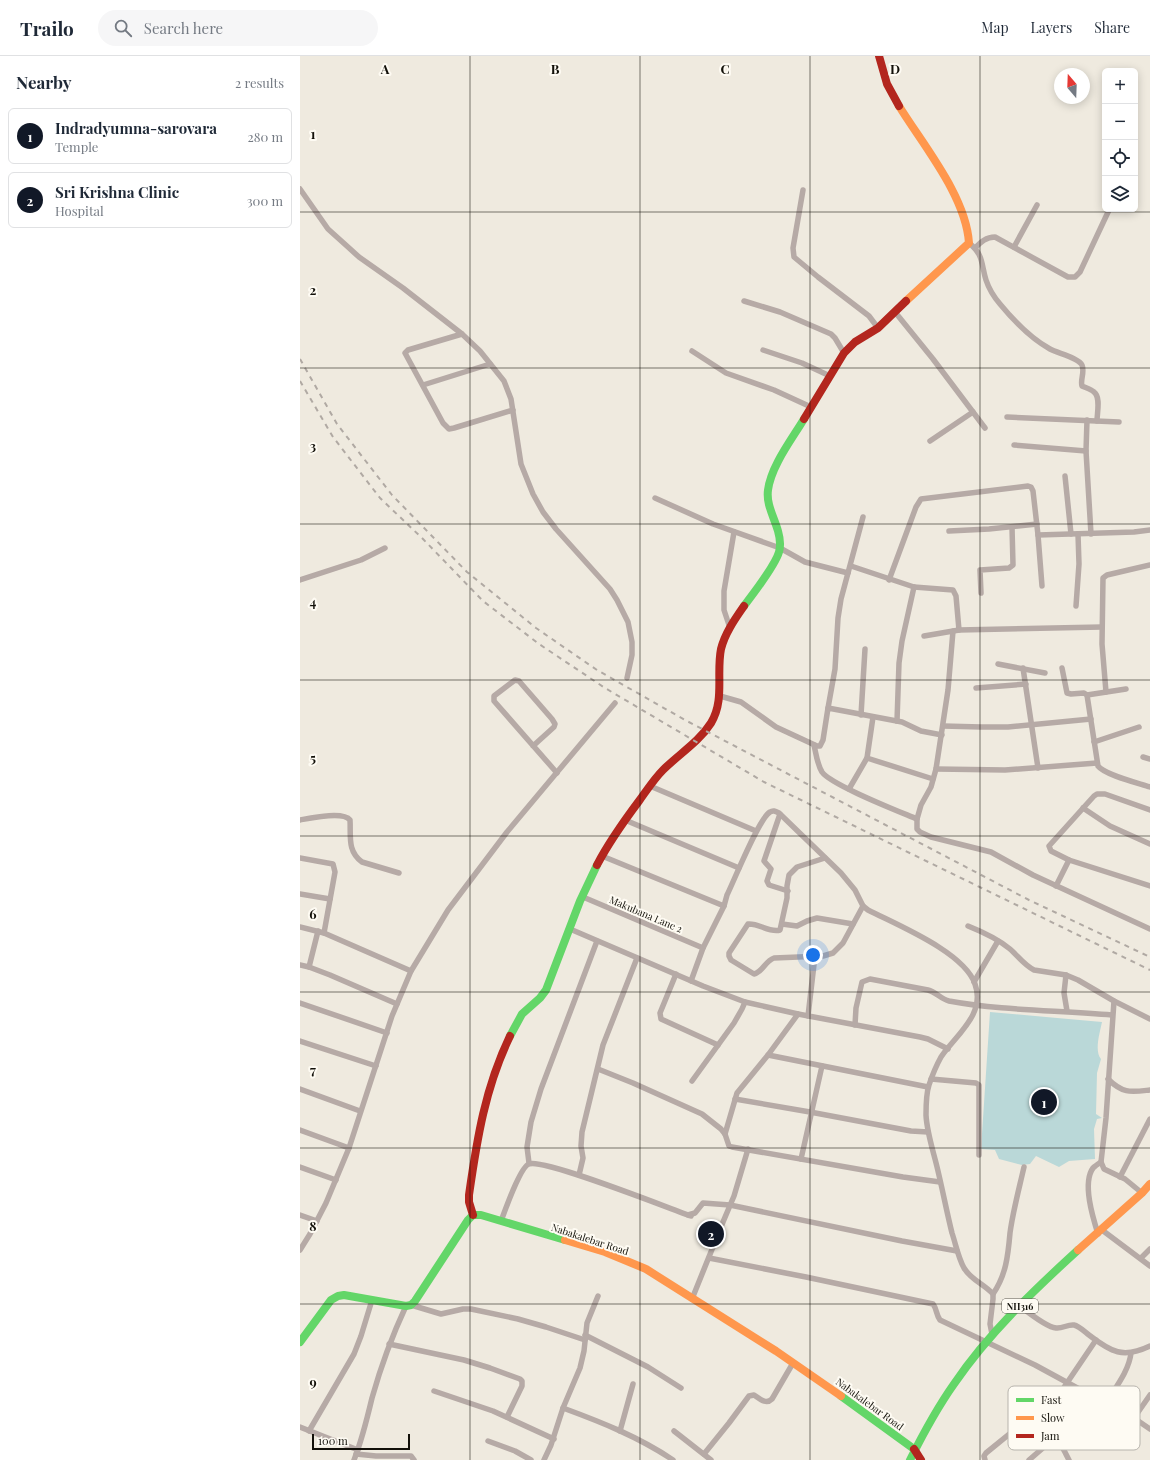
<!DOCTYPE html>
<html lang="en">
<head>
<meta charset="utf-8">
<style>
	:root { --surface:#fff; --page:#f6f6f7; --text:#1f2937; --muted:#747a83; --line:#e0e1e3; --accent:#111827 }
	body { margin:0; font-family:"Playfair Display",serif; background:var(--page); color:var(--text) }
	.controls { position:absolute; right:12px; top:12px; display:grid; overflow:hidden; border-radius:6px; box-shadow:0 2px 10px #0003 }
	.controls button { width:36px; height:36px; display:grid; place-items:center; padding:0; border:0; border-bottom:1px solid var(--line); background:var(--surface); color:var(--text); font:20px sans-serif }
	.compass { position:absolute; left:754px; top:12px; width:36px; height:36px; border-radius:50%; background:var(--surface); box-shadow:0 2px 10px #0003; rotate:341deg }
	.scale { position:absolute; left:12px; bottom:10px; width:98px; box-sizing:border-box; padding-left:4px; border:2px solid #121009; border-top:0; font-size:11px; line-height:14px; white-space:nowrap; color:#121009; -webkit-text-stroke:3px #fefbf3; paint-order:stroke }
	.you { position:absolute; left:513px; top:899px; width:14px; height:14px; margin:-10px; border:3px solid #fff; border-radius:50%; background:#1a73e8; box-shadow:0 0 0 6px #1a73e833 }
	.badge { display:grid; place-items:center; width:26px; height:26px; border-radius:50%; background:var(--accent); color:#fff; font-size:13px; font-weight:700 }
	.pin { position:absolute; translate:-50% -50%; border:2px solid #fff; box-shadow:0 1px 4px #0006 }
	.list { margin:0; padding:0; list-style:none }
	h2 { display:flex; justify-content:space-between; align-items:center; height:52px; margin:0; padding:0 16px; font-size:17px }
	h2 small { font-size:13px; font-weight:400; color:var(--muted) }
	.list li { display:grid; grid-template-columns:26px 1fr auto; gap:12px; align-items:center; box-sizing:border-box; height:56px; margin:0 8px 8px; padding:0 8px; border:1px solid var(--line); border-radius:6px }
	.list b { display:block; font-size:15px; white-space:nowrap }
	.list p { margin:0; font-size:13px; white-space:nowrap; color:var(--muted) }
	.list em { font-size:13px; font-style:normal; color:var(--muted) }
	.icon { flex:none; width:22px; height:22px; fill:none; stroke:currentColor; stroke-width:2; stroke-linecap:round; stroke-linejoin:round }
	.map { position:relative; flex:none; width:850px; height:1404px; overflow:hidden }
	header { display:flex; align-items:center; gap:24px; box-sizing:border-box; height:56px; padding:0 20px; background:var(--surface); border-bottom:1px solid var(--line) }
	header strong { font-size:19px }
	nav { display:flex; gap:22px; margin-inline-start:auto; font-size:14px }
	.search { width:280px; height:36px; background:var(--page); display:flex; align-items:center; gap:10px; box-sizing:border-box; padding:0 14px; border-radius:22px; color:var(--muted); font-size:15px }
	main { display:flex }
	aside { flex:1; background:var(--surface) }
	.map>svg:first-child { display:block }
</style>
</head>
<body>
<header>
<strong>Trailo</strong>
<div class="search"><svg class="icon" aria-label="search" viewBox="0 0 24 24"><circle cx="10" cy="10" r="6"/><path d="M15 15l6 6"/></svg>Search here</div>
<nav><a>Map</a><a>Layers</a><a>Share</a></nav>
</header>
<main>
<aside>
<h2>Nearby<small>2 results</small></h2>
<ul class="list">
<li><span class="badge">1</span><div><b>Indradyumna-sarovara</b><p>Temple</p></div><em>280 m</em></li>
<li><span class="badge">2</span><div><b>Sri Krishna Clinic</b><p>Hospital</p></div><em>300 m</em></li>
</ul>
</aside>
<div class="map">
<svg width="850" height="1404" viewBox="0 0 850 1404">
	<rect width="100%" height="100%" fill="#efeadf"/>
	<path fill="#bad8d8" d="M690,956L802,966C800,976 794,995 801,1003L797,1017L796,1058L802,1062L797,1063L794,1073L795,1103L769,1105L759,1111L736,1100L730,1108L722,1109L699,1103L695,1094L681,1093Z"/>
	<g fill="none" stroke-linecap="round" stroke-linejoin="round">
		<g stroke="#b6aaa6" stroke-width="5.5">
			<path d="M0,133L28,173L48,191L59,201L103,232L162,278L180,295L204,325L211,343L221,408L233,438L243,456L256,473L310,533L317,544L328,566L332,586V599L327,622"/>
			<path d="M503,134L493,192L494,201L518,221L569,260L578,272"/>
			<path d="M669,187C684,199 681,208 686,224C689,233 694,241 700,248C714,265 730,282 750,293C757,297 779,302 782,309C785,316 780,324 782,330C786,332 791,333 794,336C801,341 797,357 797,365"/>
			<path d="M714,191L737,149"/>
			<path d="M675,192C681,186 686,181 695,181L768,221H775L780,216L809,154"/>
			<path d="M444,245L480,256L531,278L535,282L544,297"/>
			<path d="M595,256L633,303L685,372"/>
			<path d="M162,278L108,294L105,297L143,367L149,373L154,372L213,354"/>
			<path d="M463,294L502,307L530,320"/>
			<path d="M392,295L426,317L474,334L511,351"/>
			<path d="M123,329L190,308"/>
			<path d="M707,361L819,366"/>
			<path d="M787,364L786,395L791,478"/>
			<path d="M630,385L673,356"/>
			<path d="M714,389L786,395"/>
			<path d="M765,420L771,478"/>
			<path d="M355,442L413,468L480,492L505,506L548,517"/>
			<path d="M649,475L689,473L737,468"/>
			<path d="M738,479L834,476L850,474"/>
			<path d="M551,510L614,531L653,534L656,540L659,574"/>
			<path d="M0,524L61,504L85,492"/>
			<path d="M589,524L616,451L621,443L728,430L731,431L733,435L738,479L742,530"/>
			<path d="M681,537L680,514L709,512L713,509L712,471"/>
			<path d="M776,550L779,508L778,478"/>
			<path d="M430,572L424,554V535L434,476"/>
			<path d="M653,575L648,634L636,713L631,731L621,749L617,763V773L620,776L631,781L691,796L733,819L850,873"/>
			<path d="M624,580L659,574L802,571"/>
			<path d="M698,608L745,617"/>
			<path d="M723,612L738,712"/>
			<path d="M762,612L767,637L771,638L784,637L787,639L798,710C805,719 838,727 850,731"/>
			<path d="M676,632L726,628"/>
			<path d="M806,636L802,588L803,522L807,519L850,509"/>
			<path d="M787,639L826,633"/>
			<path d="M420,640L441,646L476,671L517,690H520L523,684L528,652L602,666L621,675L642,679"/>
			<path d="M528,652L535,613L538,562L541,543L563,461"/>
			<path d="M561,659L565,593"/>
			<path d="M597,665L599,607L602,585L614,531"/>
			<path d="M643,670L681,671H708L791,663"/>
			<path d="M794,686L839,671"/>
			<path d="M514,689C516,697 517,708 522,716C531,729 598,755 617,763"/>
			<path d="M233,690L254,671L255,668L252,663L219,625L215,624L194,640V645L257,717"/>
			<path d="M843,701L850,703"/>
			<path d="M567,702L633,723"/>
			<path d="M636,713L705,714L797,707"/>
			<path d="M350,730L456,775"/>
			<path d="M549,733L567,702L573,661"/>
			<path d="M783,752L810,770L850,788"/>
			<path d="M850,754L805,738H797L794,740L749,790L751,795L769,804L850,830"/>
			<path d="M480,758L464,805L471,813L467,825L469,829L488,835"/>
			<path d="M0,764C11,762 43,755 50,764C51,780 47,795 62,806L99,817"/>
			<path d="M325,764L439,812"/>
			<path d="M302,800L424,850"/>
			<path d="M0,802L33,808L35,816L24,877"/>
			<path d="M525,802L497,811L489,819L487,830V842L480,874C469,877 459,867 448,868L429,897V900L431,904L454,918C463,916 465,905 474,902L523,900L533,897L543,887L563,850"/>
			<path d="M756,830L769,804"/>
			<path d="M0,838L30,843"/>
			<path d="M283,841L403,892"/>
			<path d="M482,868L497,870L507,865L517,862L553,868"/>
			<path d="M668,870C683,876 698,883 710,893C718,900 724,909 734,914L766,919L778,924L814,945L850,963"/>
			<path d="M0,871L24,877L111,915"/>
			<path d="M270,873L403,930L445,946L498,958L620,981L628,983L648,993"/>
			<path d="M0,909L9,911L30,919L97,948"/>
			<path d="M9,911L18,875"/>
			<path d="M376,918L360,957L361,963L418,989"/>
			<path d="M766,919L764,937L767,955"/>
			<path d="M391,925L403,892L424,850L427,839C434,825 459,762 470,756C473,754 475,755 479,757L541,817L555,834L563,850L568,854C597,869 664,896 675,928C686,958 656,979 641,1001C636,1010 632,1020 629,1029C626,1038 626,1050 626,1059C627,1078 634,1097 638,1115C643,1136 647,1157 652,1177C656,1189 658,1201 664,1212C671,1224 684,1228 693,1238V1243L690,1268L692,1278"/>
			<path d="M674,926L698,885"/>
			<path d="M814,945L806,1062L801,1106L804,1113L825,1123L842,1137"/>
			<path d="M0,947L87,977"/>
			<path d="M508,960L515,900"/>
			<path d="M555,969L556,952L562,926L570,923L628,934C636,936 641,943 649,945C703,955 758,954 812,959"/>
			<path d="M0,985L76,1010"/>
			<path d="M468,999L628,1031"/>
			<path d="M298,1013L333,1027L402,1058L421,1073L425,1078L429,1090L432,1091L603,1121L640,1126"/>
			<path d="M631,1023L676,1027L679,1029V1099"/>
			<path d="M808,1023C823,1038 831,1036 850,1034"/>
			<path d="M392,1025L434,967L442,953L445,946"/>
			<path d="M0,1033L60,1055"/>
			<path d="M435,1043L510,1056L611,1075L628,1076"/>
			<path d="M0,1074L49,1092"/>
			<path d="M425,1078L437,1037L468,999L498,958"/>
			<path d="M501,1103L522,1010"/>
			<path d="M229,1107L227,1091L231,1066L241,1033L297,885"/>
			<path d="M0,1111L36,1124"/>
			<path d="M279,1119L283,1102L281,1090L282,1076L303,989L337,902"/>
			<path d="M820,1121L850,1063"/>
			<path d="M0,1159L17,1165"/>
			<path d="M388,1159L395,1157L403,1147L430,1149L602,1185L657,1195"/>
			<path d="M201,1165C205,1155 220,1111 229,1108C243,1102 368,1152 391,1160"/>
			<path d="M802,1174L850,1210"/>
			<path d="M798,1178C793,1162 782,1127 793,1112C795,1110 798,1108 801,1106"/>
			<path d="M0,1194L10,1178L26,1147L49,1092L92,960L111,915L148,854L207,776L315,647"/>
			<path d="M409,1202L506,1221L633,1248C637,1253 636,1259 640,1264L735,1309L781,1334L828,1358L850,1373"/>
			<path d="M841,1202L850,1193"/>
			<path d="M693,1238C706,1219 708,1200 710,1177C713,1155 719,1133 724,1111"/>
			<path d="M392,1243L423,1166L434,1140L448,1093"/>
			<path d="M111,1249L141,1258L163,1253H171L218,1263L246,1271L285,1284"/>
			<path d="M720,1250C729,1257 746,1271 756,1272C762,1273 768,1268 774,1269C779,1270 785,1276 789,1279C811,1296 823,1303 850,1290"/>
			<path d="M285,1279L348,1311L381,1332"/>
			<path d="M89,1288L164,1304L190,1312L220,1323L222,1325V1330L207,1361"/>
			<path d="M134,1335L193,1355L254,1383"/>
			<path d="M806,1347C815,1332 829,1315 831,1297"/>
			<path d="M263,1352C301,1366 339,1381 373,1404"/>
			<path d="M834,1362L850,1339"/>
			<path d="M0,1371L58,1394"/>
			<path d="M733,1374L752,1349L796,1284"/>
			<path d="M9,1375L54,1298L61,1280L72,1244"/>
			<path d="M320,1375L333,1328"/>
			<path d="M374,1375L411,1404"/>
			<path d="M188,1385L215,1395L231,1404"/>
			<path d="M56,1398L76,1400H111L114,1404"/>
			<path d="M404,1398L429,1367L449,1340L454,1339C460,1343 466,1349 472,1343L493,1307"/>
			<path d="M54,1404C62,1384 67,1363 72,1342C81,1310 92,1280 106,1250"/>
			<path d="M244,1404L251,1389L263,1352L280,1312L284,1295L287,1267L298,1240"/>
			<path d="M685,1404L684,1400L686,1397L723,1367H726L729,1369L746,1390"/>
			<path d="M729,1404L751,1385C760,1382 765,1397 769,1404"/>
		</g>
		<g stroke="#63d668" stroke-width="8">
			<path d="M444,550C453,538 475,510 479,496C481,489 480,482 478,475C474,461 466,448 468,434C471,410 492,383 504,363"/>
			<path d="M210,980L222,958L240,942L246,934L280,845L297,809"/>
			<path d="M0,1286L31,1244L38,1240L44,1239L106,1250L111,1249L115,1245L168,1164L173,1159H181L265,1184"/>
			<path d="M541,1340L614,1393"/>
			<path d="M610,1404C623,1378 637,1352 654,1328C688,1278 733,1235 778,1194"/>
		</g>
		<g stroke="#ff974d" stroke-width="8">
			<path d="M599,50C623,89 666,140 669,187L606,245"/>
			<path d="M265,1184L305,1196L346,1213L476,1295L541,1340"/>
			<path d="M778,1194L842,1137L850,1128"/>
		</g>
		<g stroke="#b3261e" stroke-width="8">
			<path d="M579,0L587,28L599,50"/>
			<path d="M504,363L544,297L555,286L578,272L606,245"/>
			<path d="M297,809C309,786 324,765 339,745C347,734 354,723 363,714C379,698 399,686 411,667C425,644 416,618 421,593C425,577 435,563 444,550"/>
			<path d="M173,1159L169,1146V1139C177,1083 185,1032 210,980"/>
			<path d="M614,1393L621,1404"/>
		</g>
		<g stroke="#b0a9a3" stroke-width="2" stroke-dasharray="5 5" stroke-linecap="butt">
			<path d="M0,303L37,368L92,439L167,516L236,572L297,614L385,664L729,844L850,901"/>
			<path d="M0,325L33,381L80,442L123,483L183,545L239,588L305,632L464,726L850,914"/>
		</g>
	</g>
	<path fill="none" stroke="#121009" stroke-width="1" stroke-opacity="0.55" d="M170,0V1404M340,0V1404M510,0V1404M680,0V1404M0,156H850M0,312H850M0,468H850M0,624H850M0,780H850M0,936H850M0,1092H850M0,1248H850"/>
	<g text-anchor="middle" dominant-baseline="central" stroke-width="4" stroke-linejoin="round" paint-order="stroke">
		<rect fill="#fefbf3" stroke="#59564f" stroke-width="1" x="702" y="1243" width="36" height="14" rx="3"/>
		<g font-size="9" font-weight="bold" fill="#121009">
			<text x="720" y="1250">NH316</text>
		</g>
		<g font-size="10" fill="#121009" stroke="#fefbf3">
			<text transform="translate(346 858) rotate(23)">Makubana Lane 2</text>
			<text transform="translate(290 1183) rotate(18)">Nabakalebar Road</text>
			<text transform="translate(570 1348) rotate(36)">Nabakalebar Road</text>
		</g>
	</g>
	<rect x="708" y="1330" width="132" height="64" rx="6" fill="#fefbf3" stroke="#b7b4ad" stroke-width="1"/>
	<rect x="716" y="1342" width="18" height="4" fill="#63d668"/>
	<rect x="716" y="1360" width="18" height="4" fill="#ff974d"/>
	<rect x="716" y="1378" width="18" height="4" fill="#b3261e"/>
	<g font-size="11" fill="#121009">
		<text x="741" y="1348">Fast</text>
		<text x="741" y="1366">Slow</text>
		<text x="741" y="1384">Jam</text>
	</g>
	<g font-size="13" text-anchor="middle" font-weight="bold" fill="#121009" stroke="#fefbf3" stroke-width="4" stroke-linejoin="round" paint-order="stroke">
		<text x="85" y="18">A</text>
		<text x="255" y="18">B</text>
		<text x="425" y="18">C</text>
		<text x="595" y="18">D</text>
		<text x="13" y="83">1</text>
		<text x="13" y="239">2</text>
		<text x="13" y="395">3</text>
		<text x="13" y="551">4</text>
		<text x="13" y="707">5</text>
		<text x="13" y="863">6</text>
		<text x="13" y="1019">7</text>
		<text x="13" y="1175">8</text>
		<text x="13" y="1331">9</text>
	</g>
</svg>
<div class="controls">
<button>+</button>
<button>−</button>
<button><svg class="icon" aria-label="locate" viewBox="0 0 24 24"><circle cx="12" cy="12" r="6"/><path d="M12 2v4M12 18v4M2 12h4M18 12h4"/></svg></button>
<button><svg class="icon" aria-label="layers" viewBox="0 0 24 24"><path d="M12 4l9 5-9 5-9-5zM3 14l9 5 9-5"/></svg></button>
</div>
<svg class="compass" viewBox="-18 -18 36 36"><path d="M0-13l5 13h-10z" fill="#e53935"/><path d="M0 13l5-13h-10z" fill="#747a83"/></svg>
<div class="scale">100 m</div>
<div class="you"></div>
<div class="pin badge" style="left:744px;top:1046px">1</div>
<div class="pin badge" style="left:411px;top:1178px">2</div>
</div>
</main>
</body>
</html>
